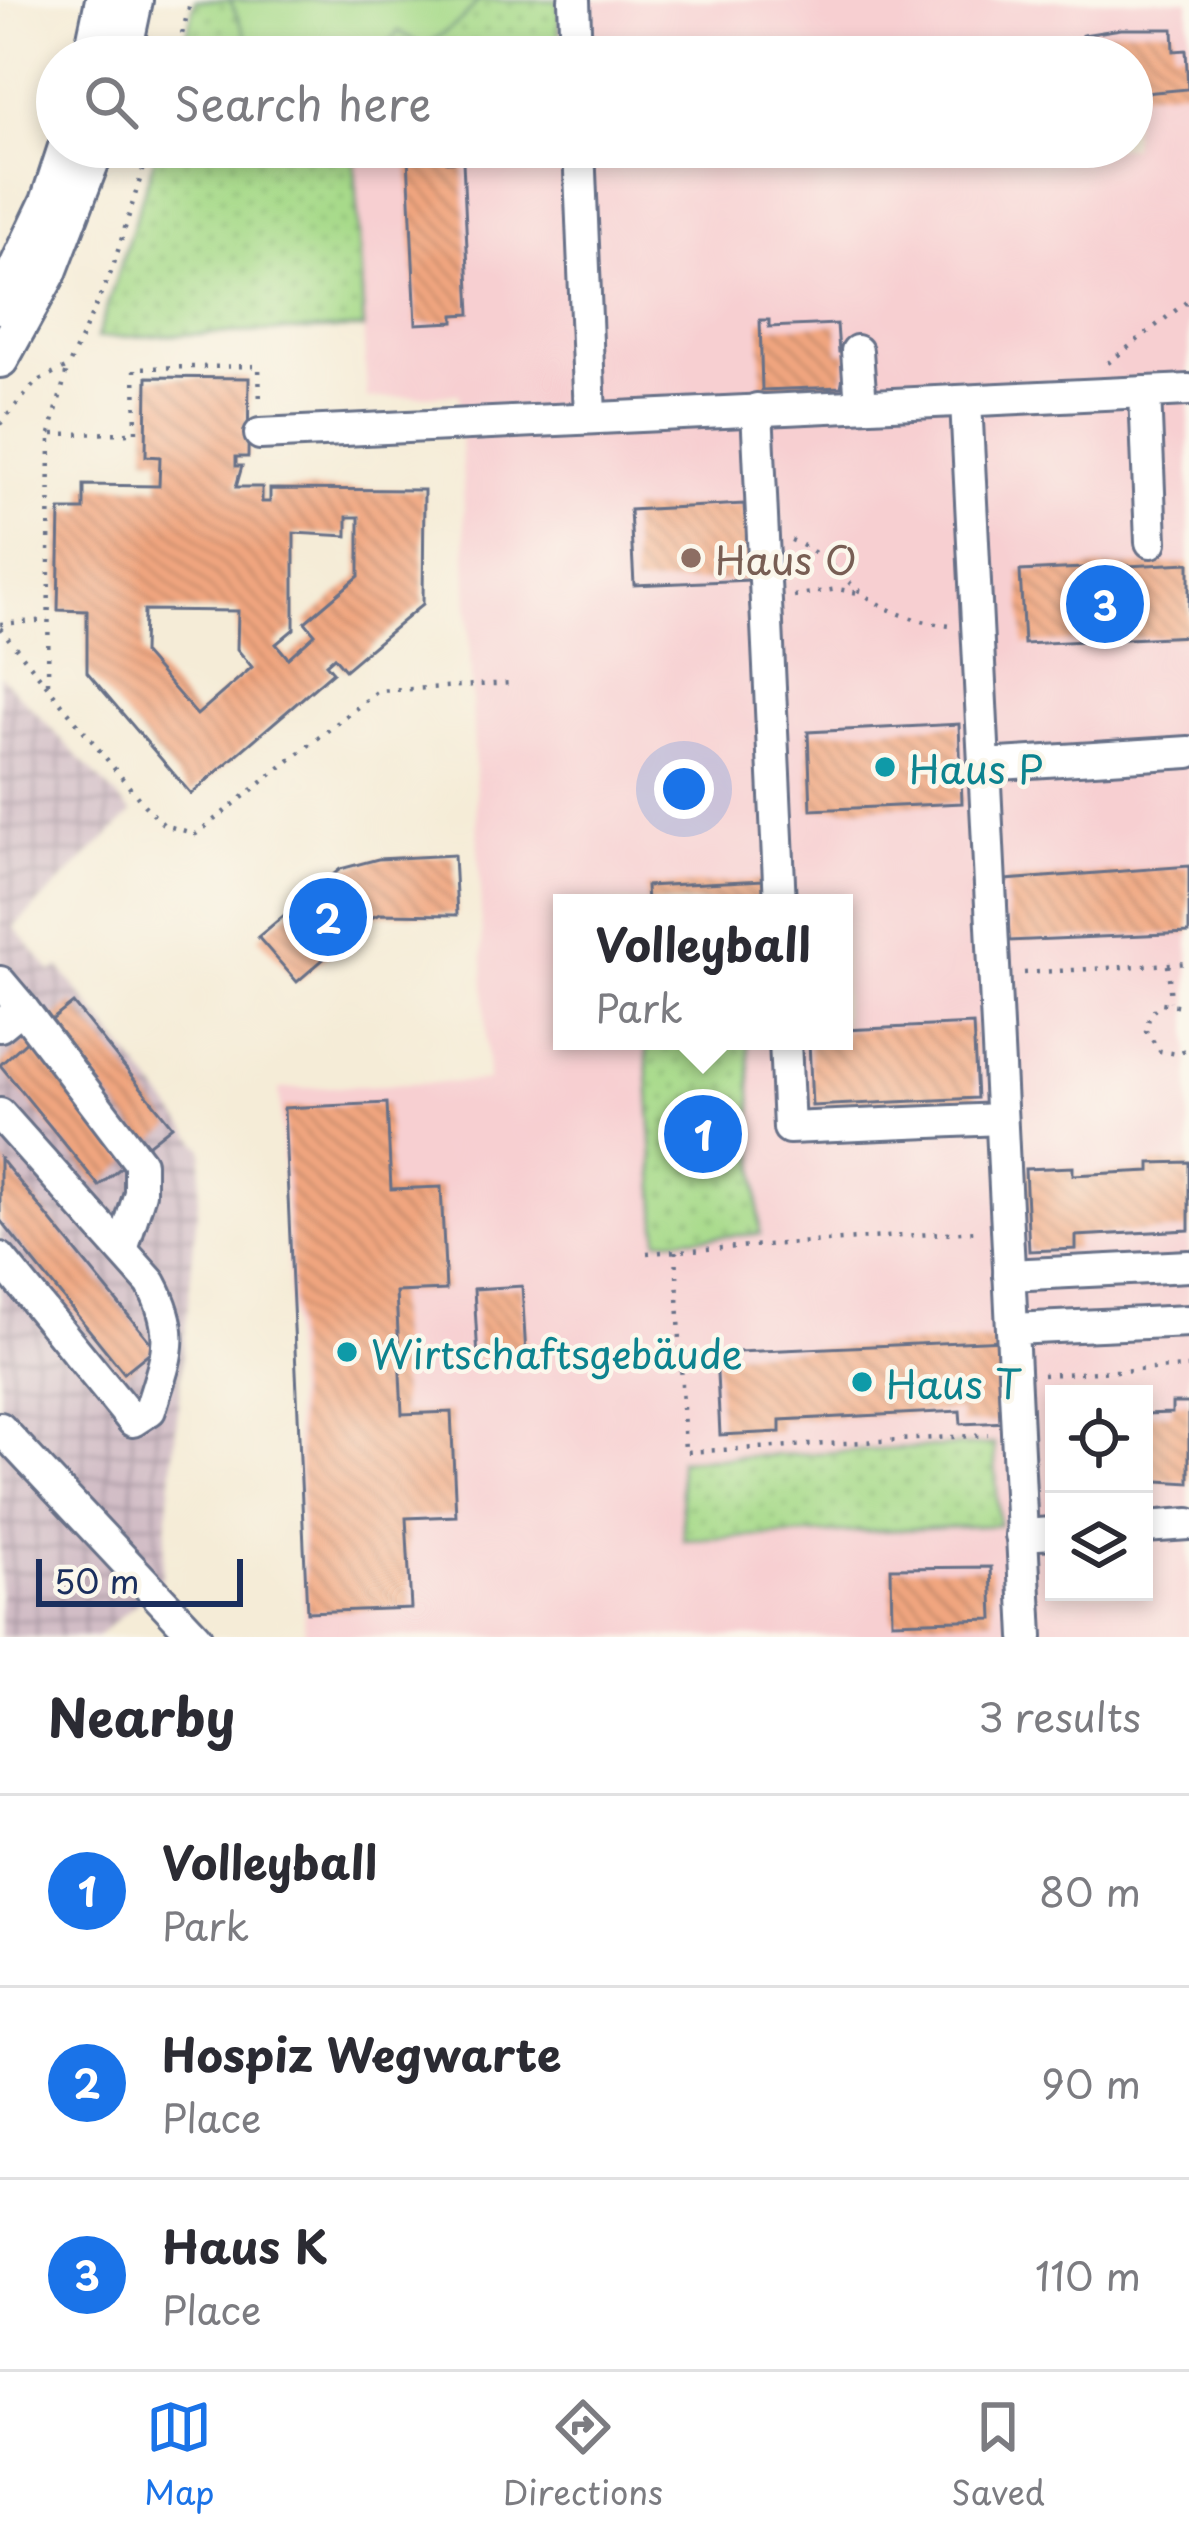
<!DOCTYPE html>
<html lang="en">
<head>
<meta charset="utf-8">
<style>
	:root { --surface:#fff; --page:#f7f7f7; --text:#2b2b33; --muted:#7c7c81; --line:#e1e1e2; --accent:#1a73e8 }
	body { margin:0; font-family:"Playpen Sans",sans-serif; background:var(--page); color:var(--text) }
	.controls { position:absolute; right:36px; bottom:36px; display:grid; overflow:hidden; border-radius:0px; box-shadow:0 6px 18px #0003 }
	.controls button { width:108px; height:108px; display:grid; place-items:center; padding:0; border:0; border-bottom:3px solid var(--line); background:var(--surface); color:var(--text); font:60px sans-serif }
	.scale { position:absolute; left:36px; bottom:30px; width:207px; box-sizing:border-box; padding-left:12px; border:6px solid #1b2f5e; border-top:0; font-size:33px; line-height:42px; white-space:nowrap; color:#1b2f5e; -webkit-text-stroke:9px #fbf7ec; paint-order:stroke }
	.you { position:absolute; left:684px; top:789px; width:42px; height:42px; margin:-30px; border:9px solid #fff; border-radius:50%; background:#1a73e8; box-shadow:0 0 0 18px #1a73e833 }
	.badge { display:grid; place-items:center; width:78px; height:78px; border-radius:50%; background:var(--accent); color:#fff; font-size:39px; font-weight:700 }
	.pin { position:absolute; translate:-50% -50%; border:6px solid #fff; box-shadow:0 3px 12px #0006 }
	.popup { position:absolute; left:553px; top:894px; width:300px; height:156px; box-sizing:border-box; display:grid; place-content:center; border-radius:0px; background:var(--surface); filter:drop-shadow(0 3px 9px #0005); font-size:39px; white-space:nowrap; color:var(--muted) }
	.popup b { font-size:45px; color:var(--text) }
	.popup::after { content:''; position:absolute; left:50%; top:100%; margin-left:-24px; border:24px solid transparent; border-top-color:var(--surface) }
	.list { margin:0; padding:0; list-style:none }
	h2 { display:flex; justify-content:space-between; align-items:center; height:156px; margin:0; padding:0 48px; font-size:51px }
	h2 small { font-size:39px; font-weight:400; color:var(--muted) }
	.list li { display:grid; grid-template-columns:78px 1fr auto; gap:36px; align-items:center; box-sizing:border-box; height:192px; padding:0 48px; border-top:3px solid var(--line) }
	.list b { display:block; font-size:45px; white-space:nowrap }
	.list p { margin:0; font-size:39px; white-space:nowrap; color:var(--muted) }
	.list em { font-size:39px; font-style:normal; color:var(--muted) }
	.icon { flex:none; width:66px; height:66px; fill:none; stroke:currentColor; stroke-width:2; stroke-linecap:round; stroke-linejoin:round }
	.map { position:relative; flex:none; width:1189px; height:1637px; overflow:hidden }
	.search { position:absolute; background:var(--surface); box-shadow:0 6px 18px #0003; left:36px; right:36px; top:36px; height:132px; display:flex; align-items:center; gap:30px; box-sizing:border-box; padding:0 42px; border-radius:66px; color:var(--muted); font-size:45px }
	.sheet { height:732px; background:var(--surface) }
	nav { display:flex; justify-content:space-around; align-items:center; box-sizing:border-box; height:168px; border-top:3px solid var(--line); background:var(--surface); font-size:33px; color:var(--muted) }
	nav a { display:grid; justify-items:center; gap:6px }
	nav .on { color:var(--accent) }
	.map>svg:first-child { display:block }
</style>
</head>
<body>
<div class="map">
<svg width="1189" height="1637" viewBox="0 0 1189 1637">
	<defs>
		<pattern id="industrial-grid" width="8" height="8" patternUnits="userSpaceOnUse" patternTransform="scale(3)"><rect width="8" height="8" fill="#d2bdc6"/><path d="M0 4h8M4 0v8" fill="none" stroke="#aa9aa4"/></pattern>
		<pattern id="green-dots" width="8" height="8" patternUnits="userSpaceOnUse" patternTransform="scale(3)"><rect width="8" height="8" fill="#a7da8a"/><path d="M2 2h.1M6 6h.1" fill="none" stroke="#8fbb7a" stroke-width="1.8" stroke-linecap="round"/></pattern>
		<pattern id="building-back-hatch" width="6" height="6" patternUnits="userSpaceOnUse" patternTransform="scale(3)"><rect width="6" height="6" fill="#f1a67f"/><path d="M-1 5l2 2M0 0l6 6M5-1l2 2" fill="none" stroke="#c2886b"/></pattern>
	</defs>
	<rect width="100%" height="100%" fill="#fbf7ec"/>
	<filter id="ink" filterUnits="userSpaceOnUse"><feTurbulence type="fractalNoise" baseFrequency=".00833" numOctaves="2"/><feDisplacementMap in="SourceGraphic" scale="24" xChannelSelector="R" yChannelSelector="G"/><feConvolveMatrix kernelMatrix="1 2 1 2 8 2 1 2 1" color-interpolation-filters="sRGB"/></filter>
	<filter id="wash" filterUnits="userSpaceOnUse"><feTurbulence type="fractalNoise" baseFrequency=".004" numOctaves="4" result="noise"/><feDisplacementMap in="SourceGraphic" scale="48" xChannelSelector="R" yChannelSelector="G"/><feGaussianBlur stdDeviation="2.7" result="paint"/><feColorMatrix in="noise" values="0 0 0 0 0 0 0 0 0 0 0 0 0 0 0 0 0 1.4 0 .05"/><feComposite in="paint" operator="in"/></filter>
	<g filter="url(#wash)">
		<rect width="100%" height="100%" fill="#f5ecd7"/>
		<path fill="#f7cfd1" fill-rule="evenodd" d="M558,0H1189V1637H305L279,1089L488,1081L459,394L367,399L354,147H1132V57H561ZM562,903H844V1041H562ZM1054,1394H1144V1592H1054Z"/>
		<path fill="url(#industrial-grid)" d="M0,675L132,813L14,927L52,972L59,967L203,1149L161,1583L96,1637H0Z"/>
		<g fill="url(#green-dots)" stroke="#618474" stroke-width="3">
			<path d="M195,0H558L561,57H182Z"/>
			<path d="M158,147H354L364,328L97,338Z"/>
			<path d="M646,1041H748L760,1234L658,1240Z"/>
			<path d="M994,1444L999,1525L684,1540L679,1460Z"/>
		</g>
		<path fill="#a7da8a" stroke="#618474" stroke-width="3" d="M230,0H479L463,19L424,47L399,31L376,57H248L249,43Z"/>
		<g id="blocks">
			<g fill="url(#building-back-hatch)" fill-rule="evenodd">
				<path d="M1121,29H1173L1174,51L1186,50L1188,89L1133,94L1132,57H1084L1083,35Z"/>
				<path d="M667,51L668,57H636V53Z"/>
				<path d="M447,155V162L463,161L470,314L454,315V322L416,324L408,157Z"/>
				<path d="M760,320H769V327L837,324L839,352H848L841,387L762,390Z"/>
				<path d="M147,377L249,378L248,457H236V466H242L236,487H262V502H270V489L424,490L423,604L345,670L334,657L326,664L333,672L191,794L87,672V611L58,610L60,510H84V485L159,486L160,457L146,456ZM347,517H359V576L305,622L315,634L288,658L276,644L294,629V533L347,536ZM144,610L238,611L237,649L252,667L197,715L143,653Z"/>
				<path d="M744,504L745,518H749L750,580L634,585L630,510Z"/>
				<path d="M1189,563V636L1024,644L1020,571Z"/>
				<path d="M959,724L962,803L811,810L808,732Z"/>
				<path d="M454,855L457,915L380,914L361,922L363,925L297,982L258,937L340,869L378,859Z"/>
				<path d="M1189,866V933L1009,941L1006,880Z"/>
				<path d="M764,880L765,903H647L646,886Z"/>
				<path d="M73,1003L172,1126L148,1145L49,1022Z"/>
				<path d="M973,1024L977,1098L812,1106L809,1041H844V1030Z"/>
				<path d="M29,1039L129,1161L99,1186L0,1065Z"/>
				<path d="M387,1103L391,1189L441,1187L446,1290L396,1292L402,1414L451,1412L456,1516L406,1518L411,1608L307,1612L284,1108Z"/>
				<path d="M0,1158L155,1348L124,1373L0,1220Z"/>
				<path d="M1189,1162V1230L1076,1236V1249L1029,1251L1025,1169L1073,1167V1175L1150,1171V1163Z"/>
				<path d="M522,1286L526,1356L478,1358L474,1289Z"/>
				<path d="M1005,1340L1009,1422L961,1424L960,1411L780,1420V1432L720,1435L716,1353Z"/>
				<path d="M1172,1403H1189V1483L1144,1480V1414L1172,1413Z"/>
				<path d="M991,1567L993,1619L892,1622L891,1568Z"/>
			</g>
		</g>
	</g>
	<g filter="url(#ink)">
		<use href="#blocks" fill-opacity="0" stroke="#677188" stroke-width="3"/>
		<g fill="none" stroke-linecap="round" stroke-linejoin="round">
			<defs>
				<g id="minor">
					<path d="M574,0L576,57"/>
					<path d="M579,147L590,416"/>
					<path d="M857,351L861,405"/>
					<path d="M1145,392L1151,542"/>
					<path d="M966,401L1012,1329"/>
					<path d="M757,409L780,903"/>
					<path d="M260,434L1189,390"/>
					<path d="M984,765L1189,752"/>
					<path d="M0,982L22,1008L0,1026"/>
					<path d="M22,1008L140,1163V1193L122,1250"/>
					<path d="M785,1041L789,1128L1001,1119"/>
					<path d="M0,1114L151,1283C179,1335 166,1357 150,1410L133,1421L0,1258"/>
					<path d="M1009,1275L1189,1266"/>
					<path d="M0,1428L196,1637"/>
					<path d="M1144,1527L1189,1524"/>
					<path d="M1021,1535L1054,1533"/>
					<path d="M1027,1637L1012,1329L1189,1321"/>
				</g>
				<g id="major">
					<path d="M92,57L104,0"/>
					<path d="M122,57L134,0"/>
					<path d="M0,305L49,202L67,147"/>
					<path d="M0,359L48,272L96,147"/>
				</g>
			</defs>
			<use href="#minor" stroke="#677188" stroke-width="36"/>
			<use href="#major" stroke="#677188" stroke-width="42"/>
			<g stroke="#677188" stroke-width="4.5" stroke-dasharray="3 9" stroke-linecap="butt">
				<path d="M176,57L191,0"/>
				<path d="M1108,363L1189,300"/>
				<path d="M0,424L36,382L68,367L112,270L150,147"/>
				<path d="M50,434L67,370"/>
				<path d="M791,540C822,552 835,572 861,592C886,612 920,623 951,626"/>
				<path d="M794,596L837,589L859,593"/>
				<path d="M0,624L48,620"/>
				<path d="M0,628L144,805L164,825L196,834L378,691L511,683"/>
				<path d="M48,683L50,434L136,433L135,368L259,366L260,405"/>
				<path d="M1168,965L1171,1001"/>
				<path d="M1024,973L1189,963"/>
				<path d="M1189,1007L1162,1003L1150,1014L1146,1031L1160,1051L1177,1054L1189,1048"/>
				<path d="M676,1251L685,1452L988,1435"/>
				<path d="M647,1253L976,1231"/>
				<path d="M1043,1375L1189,1367"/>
			</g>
			<use href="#minor" stroke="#fff" stroke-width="30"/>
			<use href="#major" stroke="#fff" stroke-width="36"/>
		</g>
	</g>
	<circle fill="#8d6e63" stroke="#fbf7ec" stroke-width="4.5" cx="691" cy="558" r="12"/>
	<g fill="#0f9aa8" stroke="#fbf7ec" stroke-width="4.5">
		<circle cx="885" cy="767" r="12"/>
		<circle cx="347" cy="1352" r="12"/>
		<circle cx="862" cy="1382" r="12"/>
	</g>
	<g text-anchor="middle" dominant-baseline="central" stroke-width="9" stroke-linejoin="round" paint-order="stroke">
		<g font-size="39" fill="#785e54" stroke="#fbf7ec" text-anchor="start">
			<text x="715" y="558">Haus O</text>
		</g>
		<g font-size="39" fill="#0d838f" stroke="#fbf7ec" text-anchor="start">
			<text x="909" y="767">Haus P</text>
			<text x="371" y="1352">Wirtschaftsgebäude</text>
			<text x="886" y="1382">Haus T</text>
		</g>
	</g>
</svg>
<div class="controls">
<button><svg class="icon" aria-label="locate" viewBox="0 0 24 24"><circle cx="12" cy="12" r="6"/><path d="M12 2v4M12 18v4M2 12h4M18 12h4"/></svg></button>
<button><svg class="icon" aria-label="layers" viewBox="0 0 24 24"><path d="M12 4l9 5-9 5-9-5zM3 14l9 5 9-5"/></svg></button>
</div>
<div class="scale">50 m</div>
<div class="you"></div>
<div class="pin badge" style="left:703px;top:1134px">1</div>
<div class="popup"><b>Volleyball</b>Park</div>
<div class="pin badge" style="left:328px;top:917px">2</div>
<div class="pin badge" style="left:1105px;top:604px">3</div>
<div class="search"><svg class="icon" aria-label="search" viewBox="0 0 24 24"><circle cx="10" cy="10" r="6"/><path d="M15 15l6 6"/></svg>Search here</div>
</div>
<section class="sheet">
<h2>Nearby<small>3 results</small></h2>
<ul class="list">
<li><span class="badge">1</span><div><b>Volleyball</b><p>Park</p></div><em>80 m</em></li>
<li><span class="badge">2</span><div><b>Hospiz Wegwarte</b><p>Place</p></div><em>90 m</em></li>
<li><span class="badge">3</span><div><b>Haus K</b><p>Place</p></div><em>110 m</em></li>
</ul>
</section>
<nav>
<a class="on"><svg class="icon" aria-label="map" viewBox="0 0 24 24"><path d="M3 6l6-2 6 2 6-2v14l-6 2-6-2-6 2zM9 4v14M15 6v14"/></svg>Map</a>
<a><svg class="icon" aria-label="directions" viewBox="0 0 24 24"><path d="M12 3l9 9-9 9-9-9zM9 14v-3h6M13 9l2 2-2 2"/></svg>Directions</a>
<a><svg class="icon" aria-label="saved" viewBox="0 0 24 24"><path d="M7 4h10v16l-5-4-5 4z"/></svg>Saved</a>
</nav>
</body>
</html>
